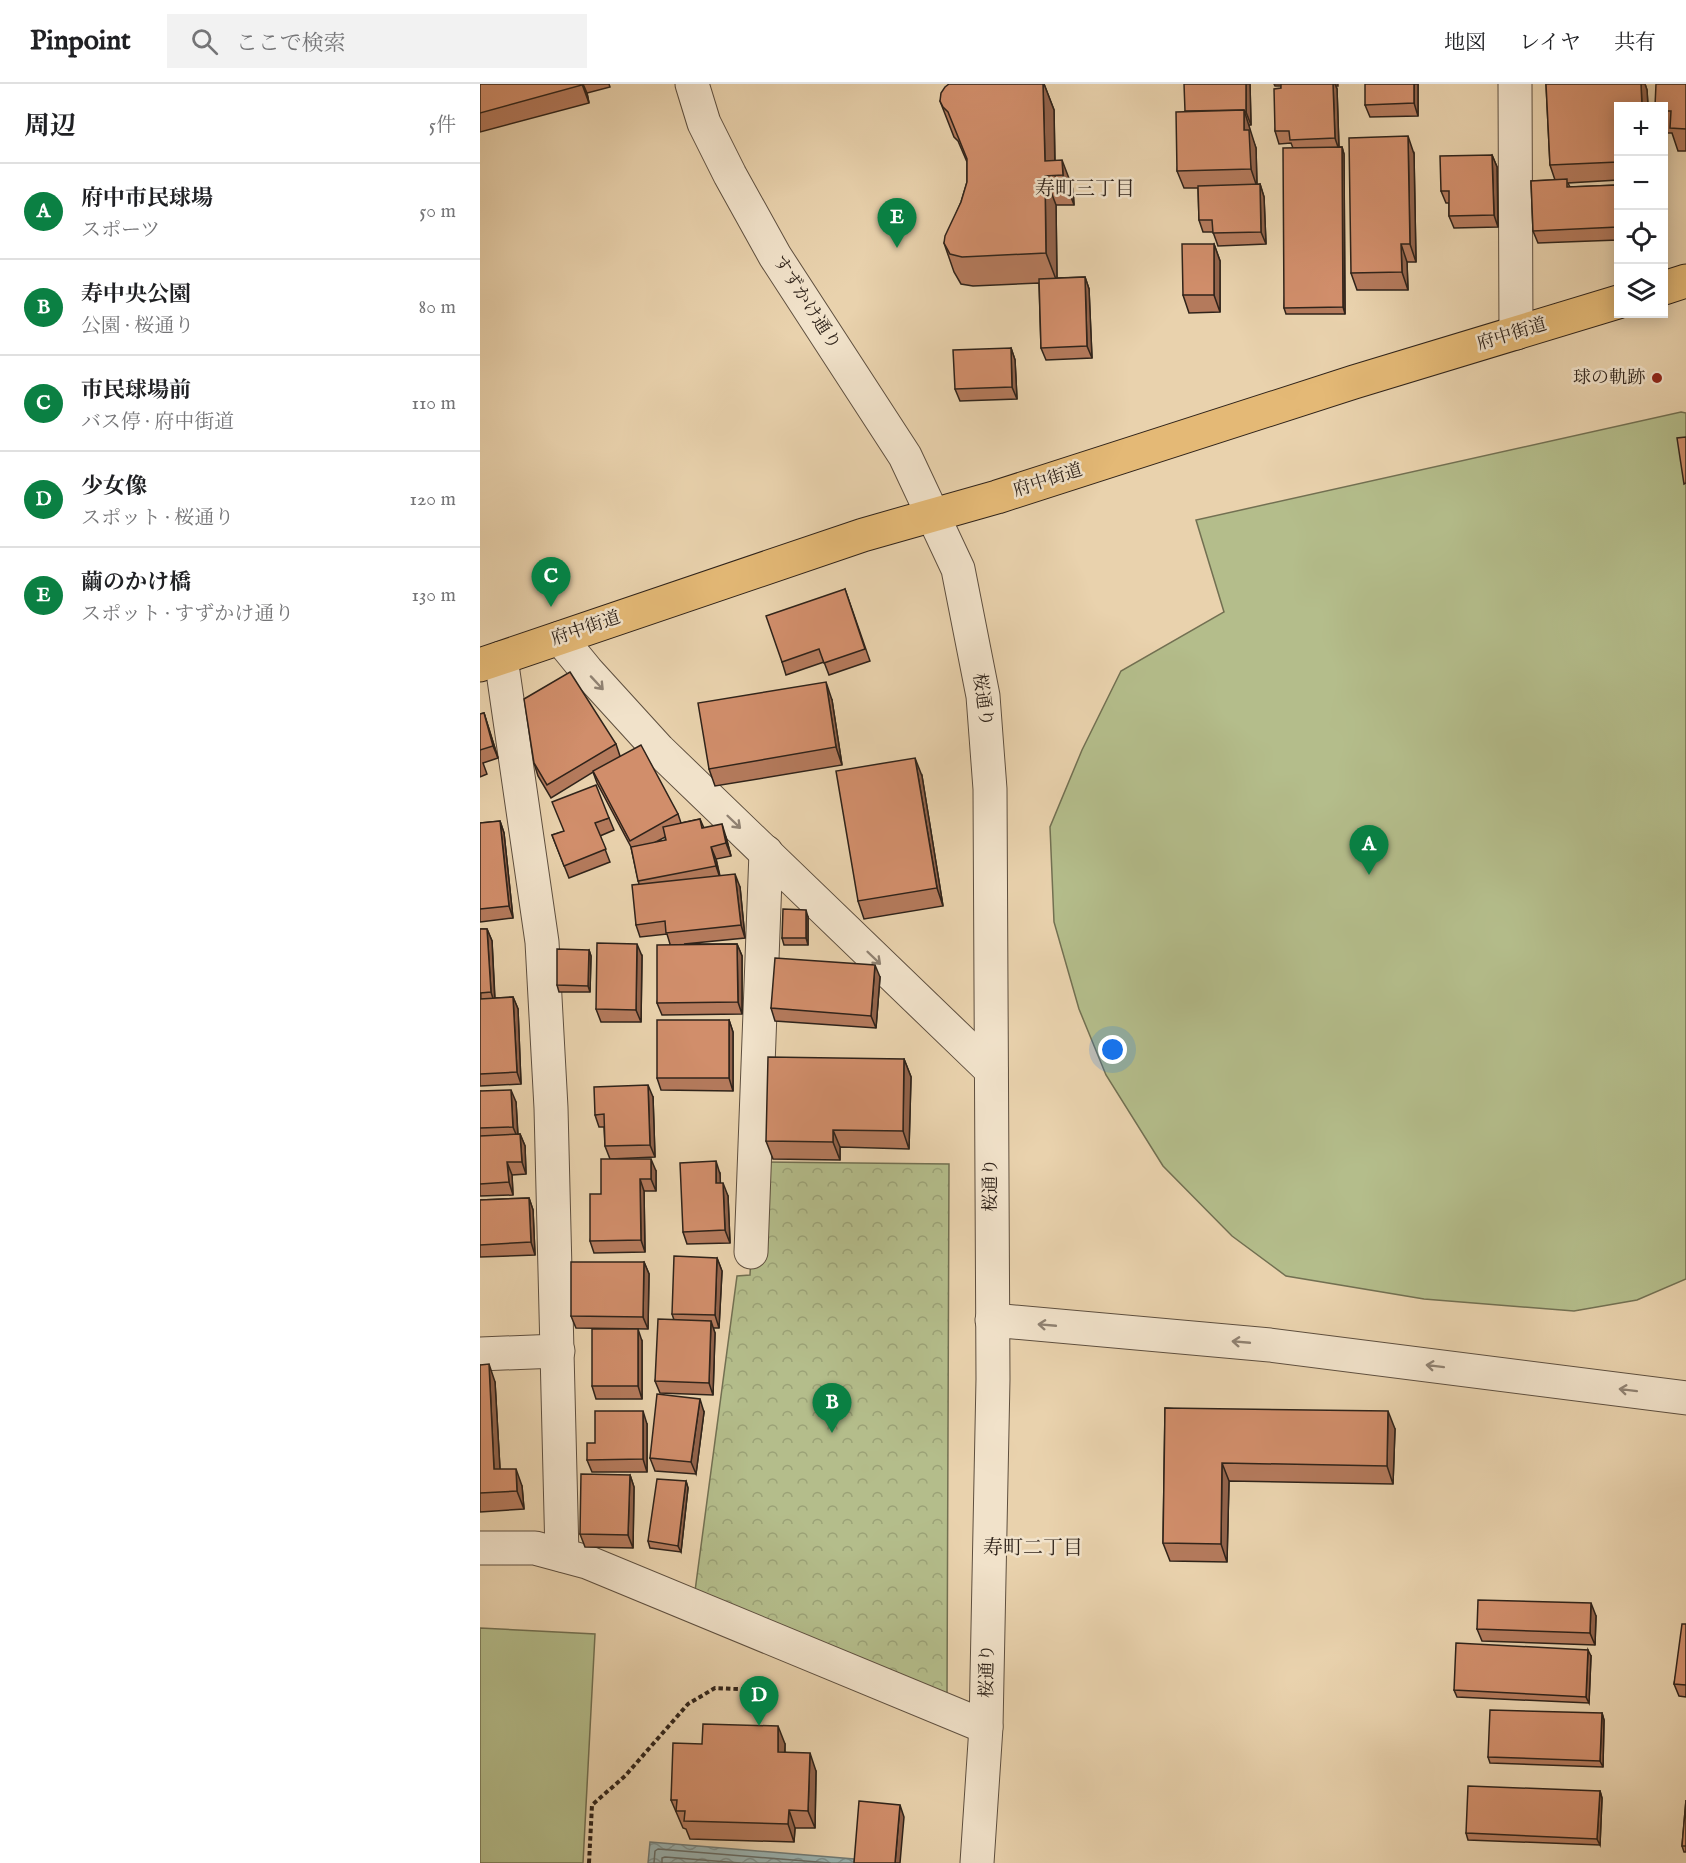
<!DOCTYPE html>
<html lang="ja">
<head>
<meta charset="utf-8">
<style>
	:root { --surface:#fff; --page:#f2f2f2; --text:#202124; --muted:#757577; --line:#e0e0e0; --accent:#0b8043 }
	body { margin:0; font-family:"IM FELL English","Noto Serif JP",serif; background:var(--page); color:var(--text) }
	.controls { position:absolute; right:18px; top:18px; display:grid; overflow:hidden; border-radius:0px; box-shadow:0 3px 15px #0003 }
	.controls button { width:54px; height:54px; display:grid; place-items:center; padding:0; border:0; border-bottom:2px solid var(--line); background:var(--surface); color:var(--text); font:30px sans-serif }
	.you { position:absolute; left:633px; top:966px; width:21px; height:21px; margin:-15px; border:4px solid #fff; border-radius:50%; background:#1a73e8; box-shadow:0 0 0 9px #1a73e833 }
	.badge { display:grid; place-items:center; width:39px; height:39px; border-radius:50%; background:var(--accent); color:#fff; font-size:20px; font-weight:700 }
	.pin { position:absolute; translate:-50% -50px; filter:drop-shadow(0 2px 3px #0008) }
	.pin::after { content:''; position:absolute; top:32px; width:21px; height:18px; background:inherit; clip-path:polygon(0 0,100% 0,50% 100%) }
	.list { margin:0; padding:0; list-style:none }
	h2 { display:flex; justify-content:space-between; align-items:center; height:78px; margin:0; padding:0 24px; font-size:26px }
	h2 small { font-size:20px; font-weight:400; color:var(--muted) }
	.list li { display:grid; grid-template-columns:39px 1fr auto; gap:18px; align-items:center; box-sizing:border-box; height:96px; padding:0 24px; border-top:2px solid var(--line) }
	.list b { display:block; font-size:22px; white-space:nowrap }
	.list p { margin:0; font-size:20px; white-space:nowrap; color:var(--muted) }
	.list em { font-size:20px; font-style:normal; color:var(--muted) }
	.icon { flex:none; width:33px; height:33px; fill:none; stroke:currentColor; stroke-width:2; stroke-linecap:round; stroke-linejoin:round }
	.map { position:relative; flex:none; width:1206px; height:1779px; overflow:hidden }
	header { display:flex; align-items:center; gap:36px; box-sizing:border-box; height:84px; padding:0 30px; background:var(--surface); border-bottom:2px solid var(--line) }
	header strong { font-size:28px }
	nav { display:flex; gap:33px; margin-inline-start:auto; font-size:21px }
	.search { width:420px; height:54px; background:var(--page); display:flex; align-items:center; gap:15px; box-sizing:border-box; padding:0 21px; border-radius:0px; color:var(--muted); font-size:22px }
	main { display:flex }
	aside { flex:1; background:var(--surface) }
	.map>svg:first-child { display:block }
</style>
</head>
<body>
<header>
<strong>Pinpoint</strong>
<div class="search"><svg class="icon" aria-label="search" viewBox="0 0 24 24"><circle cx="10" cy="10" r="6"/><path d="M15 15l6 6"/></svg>ここで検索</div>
<nav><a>地図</a><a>レイヤ</a><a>共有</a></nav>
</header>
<main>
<aside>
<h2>周辺<small>5件</small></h2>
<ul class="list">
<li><span class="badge">A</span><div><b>府中市民球場</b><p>スポーツ</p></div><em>50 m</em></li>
<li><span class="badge">B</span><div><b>寿中央公園</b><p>公園 · 桜通り</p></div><em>80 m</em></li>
<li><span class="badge">C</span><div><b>市民球場前</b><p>バス停 · 府中街道</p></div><em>110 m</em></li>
<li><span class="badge">D</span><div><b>少女像</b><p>スポット · 桜通り</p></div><em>120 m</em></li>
<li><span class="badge">E</span><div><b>繭のかけ橋</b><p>スポット · すずかけ通り</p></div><em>130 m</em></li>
</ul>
</aside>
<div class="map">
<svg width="1206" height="1779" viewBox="0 0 1206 1779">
	<defs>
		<pattern id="forest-crowns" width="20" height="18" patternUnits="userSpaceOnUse" patternTransform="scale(1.5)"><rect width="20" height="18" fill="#b4bd8b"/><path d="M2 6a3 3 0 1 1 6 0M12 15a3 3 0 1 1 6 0" fill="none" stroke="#9ba277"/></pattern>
		<pattern id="water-waves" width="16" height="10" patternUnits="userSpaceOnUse" patternTransform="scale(1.5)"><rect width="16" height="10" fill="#9bb5b4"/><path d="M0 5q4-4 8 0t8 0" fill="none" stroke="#7f9392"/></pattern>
	</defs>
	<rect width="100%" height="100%" fill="#e9d2ad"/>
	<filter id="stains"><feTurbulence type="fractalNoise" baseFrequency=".00333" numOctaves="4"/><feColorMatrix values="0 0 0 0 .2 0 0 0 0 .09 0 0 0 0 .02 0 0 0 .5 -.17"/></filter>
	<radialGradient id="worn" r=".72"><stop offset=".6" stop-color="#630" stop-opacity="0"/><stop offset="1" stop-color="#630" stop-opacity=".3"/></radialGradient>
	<path fill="url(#forest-crowns)" stroke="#727052" stroke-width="1.5" d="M276,1078L469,1080L467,1616L215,1507L257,1192L270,1191Z"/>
	<g fill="#b4bd8b" stroke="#727052" stroke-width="1.5">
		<path d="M1201,328L1206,329V1195L1157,1216L1094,1227L944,1215L806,1192L752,1152L683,1082L626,991L599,925L574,838L570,743L602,666L641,587L744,528L716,436Z"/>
		<path d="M0,1544L115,1550L103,1779H0Z"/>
	</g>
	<path fill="url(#water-waves)" stroke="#707b76" stroke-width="1.5" d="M170,1758L374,1775V1779H168Z"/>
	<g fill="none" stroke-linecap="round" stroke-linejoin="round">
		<g stroke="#656c67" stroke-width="1.5">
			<path d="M174,1779L175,1767L178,1765L350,1779"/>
			<path d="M182,1779V1774L185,1773L260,1779"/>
		</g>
		<defs>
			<g id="minor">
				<path d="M212,0L224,39L250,91L295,172L425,372L478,485L503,612L510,705L513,1295L506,1643L497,1779"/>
				<path d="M1035,0L1036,249"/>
				<path d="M80,554L107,587L179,666L511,986"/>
				<path d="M21,574L62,858L71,1024L82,1471"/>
				<path d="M271,1168L286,768"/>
				<path d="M512,1236L790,1261L1206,1314"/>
				<path d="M0,1270L78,1267"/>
				<path d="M0,1464H55L107,1478L506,1643"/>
			</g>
			<g id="major">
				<path d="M1184,204L1206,197"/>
				<path d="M0,581L383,451L517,413L874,298L1138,218"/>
			</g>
		</defs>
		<use href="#minor" stroke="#5e4f3f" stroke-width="35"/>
		<use href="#major" stroke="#2f231a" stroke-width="35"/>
		<path stroke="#2f231a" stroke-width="4" stroke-dasharray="4.5 3" stroke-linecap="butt" d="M109,1779L112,1721L145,1692L208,1620L235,1604L277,1606L289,1596"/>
		<use href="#minor" stroke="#f1e2ca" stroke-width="33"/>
		<use href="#major" stroke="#e4b976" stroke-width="33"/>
	</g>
	<g fill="#b47a5c" stroke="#2f231a" stroke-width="1.5" fill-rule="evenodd">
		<path d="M0,0H129L130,3L107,9L109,19L0,48Z"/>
		<path d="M469,0H564L574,26L575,76L593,105L594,121H576L577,194L605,193L609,205L612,274L566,276L561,264L559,199L493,202L481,200L474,188L464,159L481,118L487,98V78L478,57L474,53L460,17Z"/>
		<path d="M770,0L771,41H769L770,49L776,64L777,101L780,100L784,113L786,160L738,162L733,148H723L719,136L718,104H704L697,87L705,27Z"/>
		<path d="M794,0H858V2H856L857,5L859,63H862L864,70L865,230H806L804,224L813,64L811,59L799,60L795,47L801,2H795Z"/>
		<path d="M938,0V32L890,33L885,21Z"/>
		<path d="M1066,0H1165L1167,6L1168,22H1138V96L1088,99L1090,103L1138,101V156L1058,159L1053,147L1051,97L1075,96L1070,81Z"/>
		<path d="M1206,0V67H1198L1192,49H1184V22Z"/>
		<path d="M934,70L936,178H927L928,206H877L871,189Z"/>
		<path d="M1012,71L1017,83L1018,143L974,144L969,132V119H966L961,107Z"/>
		<path d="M734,160L740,177V228L709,229L703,211Z"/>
		<path d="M531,264L535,276L537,315L480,317L475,305Z"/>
		<path d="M365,505L390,577L349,591L344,578L306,591L302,578Z"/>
		<path d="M352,616L362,681L235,702L229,685Z"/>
		<path d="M4,629L18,674L3,679L7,690L0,693V630Z"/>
		<path d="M136,660L140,672L198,730L201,739L220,735L224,744L246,753L251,772L236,775L240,792L260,803L265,854L204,860H257L262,872V930L182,931L177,919L190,860L187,850L160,853L156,841L159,800L151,763L117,699L113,688L71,714L58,692L54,679ZM185,753L186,756L174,759Z"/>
		<path d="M442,692L463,822L384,835L378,817Z"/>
		<path d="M129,734L134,746L120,752L130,778L89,794L72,751Z"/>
		<path d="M20,737L24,749L33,834L0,838V739Z"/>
		<path d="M328,833V861H304L302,854Z"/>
		<path d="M0,845H7L12,857L15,914L33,913L38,925L41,1000L0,1002V931H1Z"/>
		<path d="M109,866L111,872L110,908H79L77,901Z"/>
		<path d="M162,872L161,938H121L116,925Z"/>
		<path d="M400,893L396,944L295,937L291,924Z"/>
		<path d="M249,936L253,948V1007L181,1006L177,994Z"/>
		<path d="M424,975L431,993L429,1065L360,1063V1076L293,1075L286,1057Z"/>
		<path d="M0,1007L36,1018L38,1050H40L45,1062L46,1090L32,1091L33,1111L0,1112Z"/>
		<path d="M173,1013L175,1073L130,1075L125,1062L124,1043H119L115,1031Z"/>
		<path d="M176,1087V1107H164L165,1168L114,1169L110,1157L121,1110Z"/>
		<path d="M240,1090V1099L248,1112L250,1159L207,1160L203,1148Z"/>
		<path d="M49,1114L53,1126L55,1171L0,1173V1116Z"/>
		<path d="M237,1174L242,1187L239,1244H233L235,1249L233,1311L180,1309L175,1297L194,1236L192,1230Z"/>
		<path d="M164,1178L169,1190L168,1245L96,1244L91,1232Z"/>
		<path d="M162,1257V1315H116L112,1302Z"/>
		<path d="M0,1281L15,1298L20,1385L42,1402L44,1425L0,1428Z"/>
		<path d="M685,1324L915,1345L913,1400L749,1397L747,1478L690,1477L683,1459Z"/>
		<path d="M224,1328L216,1390L175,1387L170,1374Z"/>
		<path d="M167,1340V1388H112L107,1376L115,1359Z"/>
		<path d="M150,1391L154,1403L153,1464L105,1463L100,1450Z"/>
		<path d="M206,1397L208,1404L201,1468L170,1464L168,1457Z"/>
		<path d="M1116,1532L1115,1561L1002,1557L997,1545Z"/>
		<path d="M1206,1540V1613L1199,1612L1194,1600Z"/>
		<path d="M1111,1572L1109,1619L977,1613L974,1606Z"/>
		<path d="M1122,1629L1124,1636L1123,1683L1010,1679L1008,1673Z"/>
		<path d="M222,1660H305V1668L336,1687L335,1744H315L314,1758L210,1755L206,1745L203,1744L191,1716Z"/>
		<path d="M1120,1707L1122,1714L1120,1761L988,1756L986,1749Z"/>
		<path d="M1206,1716V1768H1204L1202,1762Z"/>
	</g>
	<g fill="#92634b" stroke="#2f231a" stroke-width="1.5">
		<path d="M102,0H103L107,9L109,19Z"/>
		<path d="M563,0H564L574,26L575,92L565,77Z"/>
		<path d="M766,0H770L771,41L766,28Z"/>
		<path d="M853,0H855L857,5L859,66L855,54Z"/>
		<path d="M934,0H938V32L934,19Z"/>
		<path d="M1161,0H1165L1167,6L1168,22H1162Z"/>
		<path d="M764,26L776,64L777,103L771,85L764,46Z"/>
		<path d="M928,52L934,70L936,178L930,160Z"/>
		<path d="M862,63L864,70L865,230L863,223Z"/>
		<path d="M1012,71L1017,83L1018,143L1014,131Z"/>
		<path d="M582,76L593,105L594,121L583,91Z"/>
		<path d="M565,92L576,121L577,198L566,169Z"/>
		<path d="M780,100L784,113L786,160L781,148Z"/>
		<path d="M734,160L740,177V228L734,211Z"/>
		<path d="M921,160L927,178L928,206L922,188Z"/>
		<path d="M605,193L609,205L612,274L607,262Z"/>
		<path d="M531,264L535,276L537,315L532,303Z"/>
		<path d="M346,598L352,616L362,681L356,663Z"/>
		<path d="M4,629L8,642L18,674L13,662Z"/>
		<path d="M435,674L442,692L463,822L457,804Z"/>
		<path d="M20,737L24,749L33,834L29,822Z"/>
		<path d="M242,740L246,753L251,772L246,759Z"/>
		<path d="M231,763L236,775L240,794L236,782Z"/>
		<path d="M255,790L260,803L265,854L261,841Z"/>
		<path d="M326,826L328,833V861L326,854Z"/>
		<path d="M7,845L12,857L15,921L11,908Z"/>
		<path d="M157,860L162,872L161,938L156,926Z"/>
		<path d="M257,860L262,872V930L258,918Z"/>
		<path d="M109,866L111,872L110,908L108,902Z"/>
		<path d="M395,881L400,893L396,944L391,932Z"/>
		<path d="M33,913L38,925L41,1000L37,988Z"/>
		<path d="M249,936L253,948V1007L249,994Z"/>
		<path d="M424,975L431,993L429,1065L423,1047Z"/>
		<path d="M168,1001L173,1013L175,1073L170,1061Z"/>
		<path d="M31,1006L36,1018L38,1055L33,1043Z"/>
		<path d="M353,1046L360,1063V1076L353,1058Z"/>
		<path d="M40,1050L45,1062L46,1090L42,1078Z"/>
		<path d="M171,1075L176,1087V1107L171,1095Z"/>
		<path d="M236,1077L240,1090L241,1112L236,1099Z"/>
		<path d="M27,1078L32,1091L33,1111L29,1098Z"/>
		<path d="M160,1095L164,1107L165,1168L161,1156Z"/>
		<path d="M243,1099L248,1112L250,1159L245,1146Z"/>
		<path d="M49,1114L53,1126L55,1171L51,1158Z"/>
		<path d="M237,1174L242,1187L239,1244L235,1231Z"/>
		<path d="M164,1178L169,1190L168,1245L163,1233Z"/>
		<path d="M231,1237L235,1249L233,1311L229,1299Z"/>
		<path d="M158,1245L162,1257V1315L158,1302Z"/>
		<path d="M9,1280L15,1298L21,1403L14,1385Z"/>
		<path d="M220,1315L224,1328L216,1390L211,1378Z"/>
		<path d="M163,1327L167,1340V1388L163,1375Z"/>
		<path d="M908,1327L915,1345L913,1400L907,1382Z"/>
		<path d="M742,1379L749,1397L747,1478L741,1460Z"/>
		<path d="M36,1385L42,1402L44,1425L37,1407Z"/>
		<path d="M150,1391L154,1403L153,1464L148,1451Z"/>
		<path d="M206,1397L208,1404L201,1468L198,1462Z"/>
		<path d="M1111,1519L1116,1532L1115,1561L1110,1549Z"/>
		<path d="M1108,1566L1111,1572L1109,1619L1106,1613Z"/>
		<path d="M1122,1629L1124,1636L1123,1683L1120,1677Z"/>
		<path d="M298,1642L305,1660L304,1685L298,1668Z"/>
		<path d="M330,1669L336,1687L335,1744L328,1727Z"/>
		<path d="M1120,1707L1122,1714L1120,1761L1117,1755Z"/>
		<path d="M420,1721L424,1733L420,1779H415Z"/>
		<path d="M309,1726L315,1744L314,1758L308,1740Z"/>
	</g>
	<g fill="#d18e6b" stroke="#2f231a" stroke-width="1.5">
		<path d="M0,0H102V1L0,29Z"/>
		<path d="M469,0H563L565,77L582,76L583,91L565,92L566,169L482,173L470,170L464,159L465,152L481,118L487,98V75L468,28L463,23L460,17L461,9L465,3Z"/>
		<path d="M704,0H766V28H765L764,26L705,27Z"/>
		<path d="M801,0H853L855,54L810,56L809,47H795L794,5L801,4Z"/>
		<path d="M885,0H934V19L885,21Z"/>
		<path d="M1066,0H1161L1162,22H1138V78L1070,81Z"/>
		<path d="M1176,0H1206V45L1190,44L1191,27H1184V22H1175Z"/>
		<path d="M764,26V46H769L771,85L697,87L696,28Z"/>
		<path d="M928,52L930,160H921L922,188L871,189L869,54Z"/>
		<path d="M862,63L863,223L804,224L803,64Z"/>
		<path d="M1012,71L1014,131L969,132V107H961L960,72Z"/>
		<path d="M1087,95V103L1138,101V143L1053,147L1051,97Z"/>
		<path d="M780,100L781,148L733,149L732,136H719L718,102Z"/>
		<path d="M702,160H734V211H703Z"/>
		<path d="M605,193L607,262L561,264L559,195Z"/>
		<path d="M531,264L532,303L475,305L473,266Z"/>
		<path d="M1206,353V399L1204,400L1197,354Z"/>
		<path d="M365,505L385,565L344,579L339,565L302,578L286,532Z"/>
		<path d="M90,588L136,660L67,701L54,679L44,615Z"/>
		<path d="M346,598L356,663L229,685L218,619Z"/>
		<path d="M4,629L13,662L0,666V630Z"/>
		<path d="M161,661L198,730L150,757L113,687Z"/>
		<path d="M435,674L457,804L378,817L356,687Z"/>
		<path d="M116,701L129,734L115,739L126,765L84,782L72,751L84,747L72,718Z"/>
		<path d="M220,735L222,744L242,740L246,759L231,763L236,782L158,797L151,763L186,756L183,743Z"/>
		<path d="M20,737L29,822L0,825V739Z"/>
		<path d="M255,790L261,841L186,849L185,837L156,841L152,801Z"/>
		<path d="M303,825L326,826V854H302Z"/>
		<path d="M0,845H7L11,908L0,909Z"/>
		<path d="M117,859L157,860L156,926L116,925Z"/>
		<path d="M257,860L258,918L177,919V861Z"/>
		<path d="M77,865L109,866L108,902L77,901Z"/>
		<path d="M295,874L395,881L391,932L291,924Z"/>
		<path d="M33,913L37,988L0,990V915Z"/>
		<rect x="177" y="936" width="72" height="58"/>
		<path d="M288,973L424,975L423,1047L353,1046V1058L286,1057Z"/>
		<path d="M168,1001L170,1061L125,1062L124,1030L115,1031L114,1003Z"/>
		<path d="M31,1006L33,1043L0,1044V1007Z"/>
		<path d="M40,1050L42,1078H27L29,1098L0,1100V1052Z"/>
		<path d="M121,1075H171V1095H160L161,1156L110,1157V1110H121Z"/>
		<path d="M236,1077V1099H243L245,1146L203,1148L200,1079Z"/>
		<path d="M49,1114L51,1158L0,1161V1116Z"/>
		<path d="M194,1172L237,1174L235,1231L192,1230Z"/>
		<path d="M91,1178H164L163,1233L91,1232Z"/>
		<path d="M178,1235L231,1237L229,1299L175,1297Z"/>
		<rect x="112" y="1245" width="46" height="57"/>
		<path d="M9,1280L14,1385H36L37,1407L0,1409V1281Z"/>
		<path d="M177,1310L220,1315L211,1378L170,1374Z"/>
		<path d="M685,1324L908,1327L907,1382L742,1379L741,1460L683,1459Z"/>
		<path d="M115,1327H163V1375L107,1376V1359H115Z"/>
		<path d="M101,1390L150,1391L148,1451L100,1450Z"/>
		<path d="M177,1395L206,1397L198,1462L168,1457Z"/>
		<path d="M998,1516L1111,1519L1110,1549L997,1545Z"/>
		<path d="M1202,1540H1206V1601L1194,1600Z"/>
		<path d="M976,1559L1108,1566L1106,1613L974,1606Z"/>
		<path d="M1010,1626L1122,1629L1120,1677L1008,1673Z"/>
		<path d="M223,1640L298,1642V1668L330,1669L328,1727L309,1726L308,1740L204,1737L205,1727H196L197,1716H191L193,1659L222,1660Z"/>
		<path d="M988,1702L1120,1707L1117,1755L986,1749Z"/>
		<path d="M1206,1716V1762H1202Z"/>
		<path d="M379,1717L420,1721L415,1779H374Z"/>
	</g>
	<defs><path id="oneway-shaft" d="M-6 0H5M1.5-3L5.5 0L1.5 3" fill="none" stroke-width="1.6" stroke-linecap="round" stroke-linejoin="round" transform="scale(1.5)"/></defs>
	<g stroke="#908272">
		<use href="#oneway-shaft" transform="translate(117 599) rotate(47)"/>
		<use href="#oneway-shaft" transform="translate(254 738) rotate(44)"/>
		<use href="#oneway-shaft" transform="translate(394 874) rotate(44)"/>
		<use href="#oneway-shaft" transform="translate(567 1241) rotate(-175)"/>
		<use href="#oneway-shaft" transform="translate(761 1258) rotate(-175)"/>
		<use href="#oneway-shaft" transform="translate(955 1282) rotate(-173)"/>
		<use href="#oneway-shaft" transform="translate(1148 1306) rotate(-173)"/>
	</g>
	<circle fill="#8f2418" stroke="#f1e2ca" stroke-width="2" cx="1177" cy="294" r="6"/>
	<g text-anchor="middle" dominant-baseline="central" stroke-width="5" stroke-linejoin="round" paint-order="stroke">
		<g font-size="18" fill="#2f231a" stroke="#f1e2ca">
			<text transform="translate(326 219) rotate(57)">すずかけ通り</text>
			<text transform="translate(1032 251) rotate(-17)">府中街道</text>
			<text transform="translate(568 397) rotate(-18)">府中街道</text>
			<text transform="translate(106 545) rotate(-19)">府中街道</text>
			<text transform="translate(502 616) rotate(82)">桜通り</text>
			<text transform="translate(511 1101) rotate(-90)">桜通り</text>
			<text transform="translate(508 1587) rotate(-89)">桜通り</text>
		</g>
		<g font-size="18" fill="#2f231a" stroke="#f1e2ca" text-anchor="end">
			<text x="1165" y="294">球の軌跡</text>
		</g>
		<g font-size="20" fill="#2f231a" stroke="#f1e2ca">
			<text x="605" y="105">寿町三丁目</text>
			<text x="553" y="1464">寿町二丁目</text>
		</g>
	</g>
	<rect width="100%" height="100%" filter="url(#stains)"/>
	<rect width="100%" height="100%" fill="url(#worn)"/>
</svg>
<div class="controls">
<button>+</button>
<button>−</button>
<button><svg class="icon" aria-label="locate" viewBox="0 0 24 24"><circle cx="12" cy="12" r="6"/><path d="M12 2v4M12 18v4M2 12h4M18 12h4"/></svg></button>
<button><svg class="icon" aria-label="layers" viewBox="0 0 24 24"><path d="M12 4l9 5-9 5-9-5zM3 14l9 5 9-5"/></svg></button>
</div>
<div class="you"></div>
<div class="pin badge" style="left:889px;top:791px">A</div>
<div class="pin badge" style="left:352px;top:1349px">B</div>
<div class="pin badge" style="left:71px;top:523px">C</div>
<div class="pin badge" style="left:279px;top:1642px">D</div>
<div class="pin badge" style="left:417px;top:164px">E</div>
</div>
</main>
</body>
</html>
